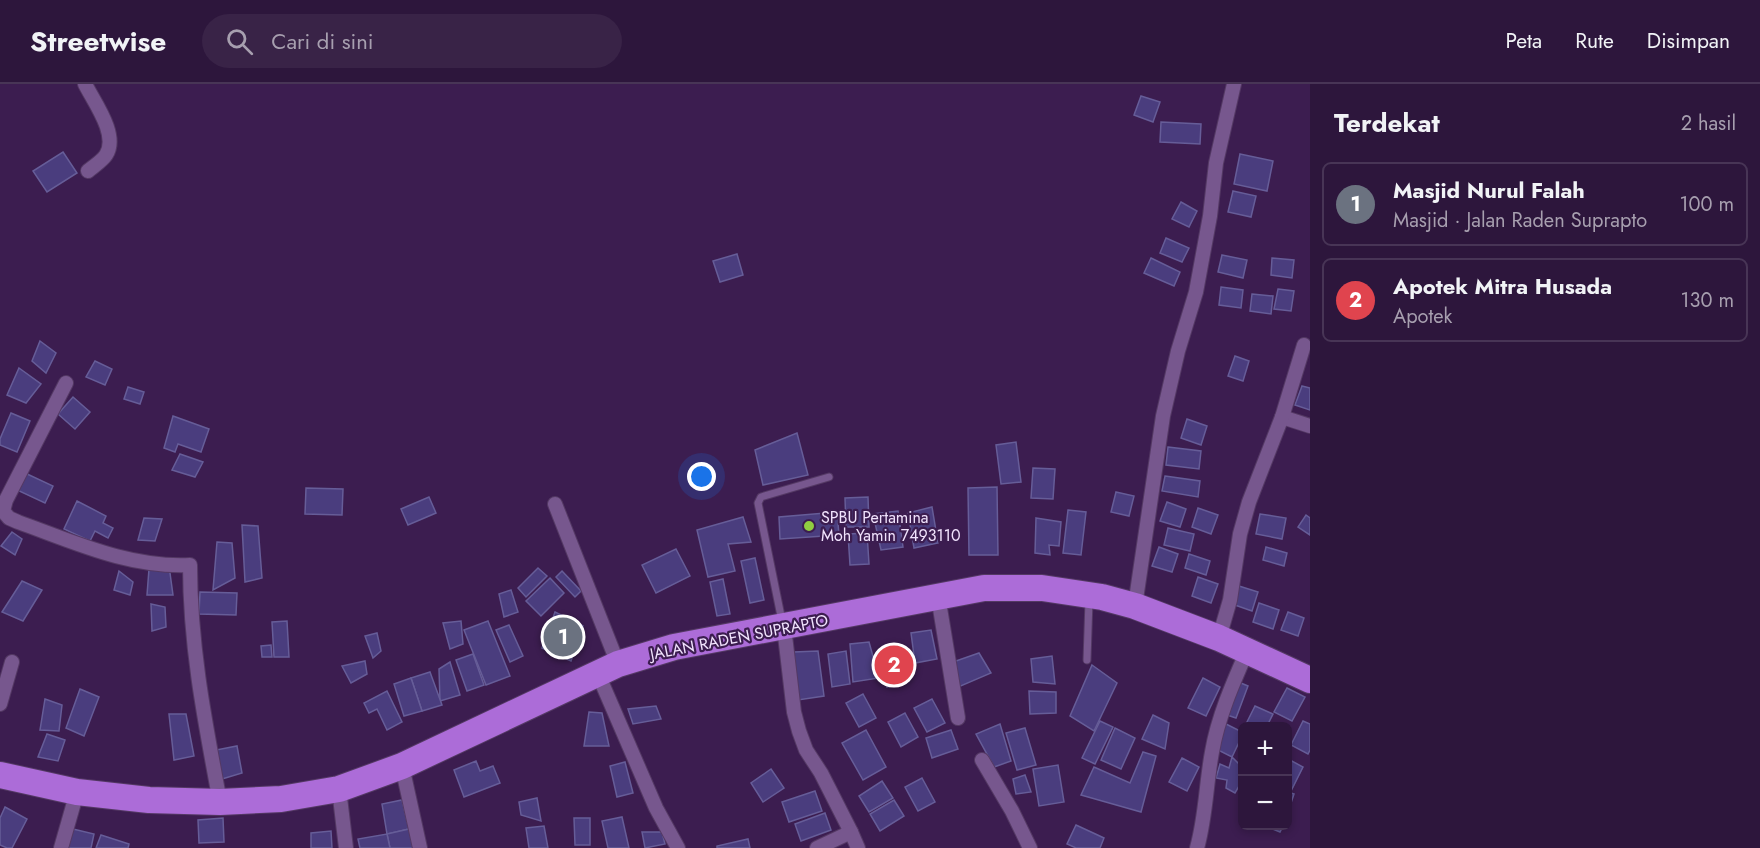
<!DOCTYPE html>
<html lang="id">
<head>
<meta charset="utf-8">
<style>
	:root { --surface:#2d163c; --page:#392347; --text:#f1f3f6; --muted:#a79faf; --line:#483556; --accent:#90cd41 }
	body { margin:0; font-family:Jost,sans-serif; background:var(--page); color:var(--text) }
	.controls { position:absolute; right:18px; bottom:18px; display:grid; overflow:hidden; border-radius:9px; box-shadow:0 3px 9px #0003 }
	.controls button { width:54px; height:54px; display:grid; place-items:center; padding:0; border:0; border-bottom:2px solid var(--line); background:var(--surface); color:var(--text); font:30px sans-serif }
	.you { position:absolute; left:702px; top:393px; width:21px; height:21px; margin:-15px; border:4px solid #fff; border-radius:50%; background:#1a73e8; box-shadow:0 0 0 9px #1a73e833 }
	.badge { display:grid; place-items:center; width:39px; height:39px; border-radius:50%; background:var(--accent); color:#fff; font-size:20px; font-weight:700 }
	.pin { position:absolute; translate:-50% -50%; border:3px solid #fff; box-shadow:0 2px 6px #0006 }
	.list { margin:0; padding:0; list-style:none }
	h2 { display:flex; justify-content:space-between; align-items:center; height:78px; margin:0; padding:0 24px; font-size:26px }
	h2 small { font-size:20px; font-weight:400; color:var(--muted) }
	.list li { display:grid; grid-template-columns:39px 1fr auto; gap:18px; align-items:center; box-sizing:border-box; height:84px; margin:0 12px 12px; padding:0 12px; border:2px solid var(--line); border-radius:9px }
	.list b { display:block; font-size:22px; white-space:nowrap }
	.list p { margin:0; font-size:20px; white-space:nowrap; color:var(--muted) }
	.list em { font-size:20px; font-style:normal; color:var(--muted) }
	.icon { flex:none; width:33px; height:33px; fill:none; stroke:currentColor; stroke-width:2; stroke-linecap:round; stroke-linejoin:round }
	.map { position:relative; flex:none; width:1310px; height:764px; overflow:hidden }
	header { display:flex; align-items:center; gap:36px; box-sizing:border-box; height:84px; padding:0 30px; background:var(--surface); border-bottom:2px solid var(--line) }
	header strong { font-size:28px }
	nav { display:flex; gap:33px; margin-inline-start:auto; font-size:21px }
	.search { width:420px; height:54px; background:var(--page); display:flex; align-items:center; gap:15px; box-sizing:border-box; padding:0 21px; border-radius:33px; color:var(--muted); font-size:22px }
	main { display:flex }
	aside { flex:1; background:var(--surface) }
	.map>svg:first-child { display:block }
</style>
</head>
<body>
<header>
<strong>Streetwise</strong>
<div class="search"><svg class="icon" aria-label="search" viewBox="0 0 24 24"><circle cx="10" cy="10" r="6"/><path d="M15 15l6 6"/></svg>Cari di sini</div>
<nav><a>Peta</a><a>Rute</a><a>Disimpan</a></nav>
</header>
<main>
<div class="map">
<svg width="1310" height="764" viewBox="0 0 1310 764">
	<rect width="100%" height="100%" fill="#3c1d50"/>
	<g fill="#4a3d7e" stroke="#665d98" stroke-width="1.5">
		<path d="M1141,12L1160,18L1153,38L1134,31Z"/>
		<path d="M1161,38L1201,40L1200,60L1160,58Z"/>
		<path d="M63,68L77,89L47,108L33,87Z"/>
		<path d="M1240,70L1273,77L1267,107L1234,100Z"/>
		<path d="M1233,107L1256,112L1251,133L1228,128Z"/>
		<path d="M1181,118L1197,127L1189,143L1172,135Z"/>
		<path d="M1166,154L1189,164L1182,178L1160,169Z"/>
		<path d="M737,170L743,191L720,198L713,177Z"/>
		<path d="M1222,171L1247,176L1243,194L1218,188Z"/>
		<path d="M1151,174L1180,188L1174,202L1144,189Z"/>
		<path d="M1272,174L1294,176L1292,194L1271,191Z"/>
		<path d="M1221,203L1243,206L1241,224L1219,221Z"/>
		<path d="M1278,205L1294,207L1291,227L1274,225Z"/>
		<path d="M1252,210L1273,212L1271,230L1250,227Z"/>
		<path d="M40,257L56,269L46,289L32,277Z"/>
		<path d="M1235,272L1249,277L1243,297L1228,292Z"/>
		<path d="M95,277L112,285L105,301L86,293Z"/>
		<path d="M19,284L41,300L26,319L7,311Z"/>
		<path d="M1302,302L1310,304V326L1295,321Z"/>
		<path d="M128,303L144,308L140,320L124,315Z"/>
		<path d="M73,313L90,328L75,345L58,330Z"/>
		<path d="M11,329L30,337L17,368L0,361V355Z"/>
		<path d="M173,332L209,345L201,368L178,360L175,368L164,364Z"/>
		<path d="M1187,335L1207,342L1201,361L1181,354Z"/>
		<path d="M797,349L808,391L763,401L755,366Z"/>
		<path d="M1016,358L1021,398L1001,400L996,361Z"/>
		<path d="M1168,363L1201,367L1199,385L1166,381Z"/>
		<path d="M180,370L203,378L195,393L172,386Z"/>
		<path d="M1033,384L1055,385L1053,415L1031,414Z"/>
		<path d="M25,389L53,402L45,419L17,406Z"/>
		<path d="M1165,392L1200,397L1198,413L1162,407Z"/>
		<path d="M997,403L998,471H969L968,404Z"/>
		<path d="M306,404L343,405L342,431L305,430Z"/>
		<path d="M1116,408L1134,412L1129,432L1111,428Z"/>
		<path d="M429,413L436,429L408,441L401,425Z"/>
		<path d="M868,413L869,443H846L845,414Z"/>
		<path d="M77,417L106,432L103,439L113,444L108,454L95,447L90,457L64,445Z"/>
		<path d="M1167,418L1186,425L1180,443L1160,437Z"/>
		<path d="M932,423L938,459L914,464L908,429Z"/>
		<path d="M1198,424L1218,431L1211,450L1192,443Z"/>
		<path d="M1068,426L1086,428L1081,471L1063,469Z"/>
		<path d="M898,427L903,463L881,466L873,430Z"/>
		<path d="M837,428L839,451L780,455L779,433Z"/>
		<path d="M1260,430L1286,434L1282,455L1256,450Z"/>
		<path d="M1306,431L1310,434V451L1298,443Z"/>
		<path d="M743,433L751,458L728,460L735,487L708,493L697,446Z"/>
		<path d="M144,434L162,435L155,457L138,456Z"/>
		<path d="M1036,434L1061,438L1059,462L1049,461L1050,471L1035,469Z"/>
		<path d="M242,441L258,442L262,494L245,498Z"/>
		<path d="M1168,444L1194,450L1190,467L1164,461Z"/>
		<path d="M12,448L22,455L15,471L1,462Z"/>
		<path d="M867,449L869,480L850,481L848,450Z"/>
		<path d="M217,458L232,459L235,494L213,506Z"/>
		<path d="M1159,463L1178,470L1172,488L1152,482Z"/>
		<path d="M1266,463L1287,469L1284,482L1263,476Z"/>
		<path d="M676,465L690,492L656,509L642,481Z"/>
		<path d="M1189,470L1210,477L1206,491L1185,484Z"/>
		<path d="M755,474L764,516L750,519L741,477Z"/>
		<path d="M173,481L170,489L173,511H147L149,485Z"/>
		<path d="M538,484L547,492L526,513L518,504Z"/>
		<path d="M119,487L133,498L130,511L114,506Z"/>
		<path d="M562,487L581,507L575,513L556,493Z"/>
		<path d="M1198,493L1218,500L1211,519L1192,512Z"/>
		<path d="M550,494L564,509L541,532L526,517Z"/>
		<path d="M723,495L730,530L717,532L710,498Z"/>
		<path d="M22,497L42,506L23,537L2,528Z"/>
		<path d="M1239,502L1258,508L1252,527L1232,520Z"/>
		<path d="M511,506L518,528L504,533L499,510Z"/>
		<path d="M200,508L237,509L236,531L199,530Z"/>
		<path d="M1259,519L1279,526L1273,545L1253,538Z"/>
		<path d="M151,520L165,523L166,543L152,547Z"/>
		<path d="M555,528L583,542L571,577L542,564Z"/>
		<path d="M1288,528L1304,534L1298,552L1281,546Z"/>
		<path d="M287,537L289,573H274L272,538Z"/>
		<path d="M461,537L463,560L450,565L443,539Z"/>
		<path d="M488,537L510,592L486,601L464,546Z"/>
		<path d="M509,541L523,572L510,578L496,546Z"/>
		<path d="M931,546L937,575L915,579L911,549Z"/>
		<path d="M377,549L381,567L373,574L365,552Z"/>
		<path d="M869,558L879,594L853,598L850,560Z"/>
		<path d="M271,561L272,573H262L261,562Z"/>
		<path d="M902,563L909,597L887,603L880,566Z"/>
		<path d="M818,567L824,612L798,616L794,568Z"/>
		<path d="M846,567L850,600L832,603L828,570Z"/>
		<path d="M979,569L991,589L956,604L953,578Z"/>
		<path d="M473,570L484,601L467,607L456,576Z"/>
		<path d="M1052,572L1055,600L1033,598L1031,575Z"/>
		<path d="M365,577L367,590L351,599L342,582Z"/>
		<path d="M450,578L460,611L440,617L439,585Z"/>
		<path d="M1092,581L1117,599L1094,647L1070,632Z"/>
		<path d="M430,588L442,621L422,627L411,594Z"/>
		<path d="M411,594L422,627L404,632L394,600Z"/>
		<path d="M1203,594L1220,603L1206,632L1188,624Z"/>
		<path d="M1236,597L1248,602L1236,634L1224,630Z"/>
		<path d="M1287,604L1305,613L1292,637L1274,628Z"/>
		<path d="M80,605L99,613L84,652L66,644Z"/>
		<path d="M387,607L402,638L387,646L377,625L369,629L364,619Z"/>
		<path d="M1029,607L1056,608V629L1030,630Z"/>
		<path d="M863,610L876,634L859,643L846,619Z"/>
		<path d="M45,615L62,621L59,647L40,646Z"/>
		<path d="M932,615L945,639L927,648L914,624Z"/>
		<path d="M656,622L661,635L633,640L628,625Z"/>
		<path d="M1255,622L1273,630L1267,642H1245Z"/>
		<path d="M589,628L602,629L609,662H584Z"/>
		<path d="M905,629L918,653L901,663L888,638Z"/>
		<path d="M169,630H186L194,672L174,676Z"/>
		<path d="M1153,631L1169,639L1165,665L1142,655Z"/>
		<path d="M1100,637L1113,643L1095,680L1082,674Z"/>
		<path d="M1303,637L1310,640V666L1308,670L1291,661Z"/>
		<path d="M1000,640L1011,677L994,683L976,650Z"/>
		<path d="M1226,640L1242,648V652L1232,673L1214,664Z"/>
		<path d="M1025,644L1036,681L1017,686L1006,649Z"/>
		<path d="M1115,644L1135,654L1121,685L1101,676Z"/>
		<path d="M866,646L886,683L863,696L842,659Z"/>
		<path d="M951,646L958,665L932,674L926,654Z"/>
		<path d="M47,650L65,656L58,677L38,673Z"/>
		<path d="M237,662L242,689L222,695L216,666Z"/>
		<path d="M1143,668L1156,672L1141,728L1081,711L1094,683L1130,699Z"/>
		<path d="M1232,673L1242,683V697L1235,709L1226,704L1227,696L1216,694L1220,680L1229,684Z"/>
		<path d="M1182,674L1199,683L1187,707L1169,698Z"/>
		<path d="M1288,675L1303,683L1291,707L1288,706Z"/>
		<path d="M476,677L480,687L493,682L500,699L464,713L454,686Z"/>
		<path d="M625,678L633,709L617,713L610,682Z"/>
		<path d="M1058,681L1064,718L1039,722L1033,685Z"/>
		<path d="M771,685L784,704L763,718L751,699Z"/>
		<path d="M1025,691L1031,708L1016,710L1013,695Z"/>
		<path d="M922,694L935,718L918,727L905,703Z"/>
		<path d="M882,697L893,714L869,728L859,712Z"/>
		<path d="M815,707L822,727L789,738L782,718Z"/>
		<path d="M1288,708L1294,710L1288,728Z"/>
		<path d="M537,714L541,737L521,731L519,718Z"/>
		<path d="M402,716L409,745L387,750L382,720Z"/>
		<path d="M894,716L904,732L880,747L870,730Z"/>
		<path d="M5,723L27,735L12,764H7L0,761V734Z"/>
		<path d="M825,729L831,746L801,757L795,740Z"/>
		<path d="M622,733L629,764H608L602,737Z"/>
		<path d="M223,734L224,758L199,759L198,736Z"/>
		<path d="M574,734H590V761H575Z"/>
		<path d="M1076,741L1104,754L1100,764H1076L1067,760Z"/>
		<path d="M544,742L548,764H529L526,744Z"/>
		<path d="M1265,742H1283L1280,748Z"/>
		<path d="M73,745L94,750L91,764H68Z"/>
		<path d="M409,745L413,764H390L387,750Z"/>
		<path d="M331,747L332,764H311V749Z"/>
		<path d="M642,748H662L665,760L645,764Z"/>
		<path d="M387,750L390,764H360L358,755Z"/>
		<path d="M101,751L129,760L128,764H96Z"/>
		<path d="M748,755L750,764H717V762Z"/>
	</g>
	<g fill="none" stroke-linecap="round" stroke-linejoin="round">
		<defs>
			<g id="lane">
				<path d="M782,537L758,419L761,413L829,393"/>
				<path d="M1087,576L1089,516"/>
			</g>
			<g id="street">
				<path d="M85,0C94,18 119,51 106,71C102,77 94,82 88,87"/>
				<path d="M66,299L6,416L3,427L9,434L18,438C74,458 129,484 190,481C190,563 205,638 220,718"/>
				<path d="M1282,333L1310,342"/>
				<path d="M555,420L618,580"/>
				<path d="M938,512L958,634"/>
				<path d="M1135,522L1163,332L1178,267L1196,208L1210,132L1216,79L1234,0"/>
				<path d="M784,543L794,628L799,647L806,666L821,689L851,748"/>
				<path d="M1219,554L1230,516L1240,450L1249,418L1282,333L1304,261"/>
				<path d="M598,590L656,724L678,764"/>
				<path d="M0,620L12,578"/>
				<path d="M982,676L1012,727L1030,764"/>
				<path d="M402,682L420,764"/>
				<path d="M339,705L346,764"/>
				<path d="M61,764L77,708"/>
				<path d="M817,764L851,748L858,764"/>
				<path d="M1197,764C1206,732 1206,700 1212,668C1218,633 1233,599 1247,567"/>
			</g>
			<path id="highway" d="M0,691L77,708L149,716L220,718L281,715L339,705L402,682L618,580L674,563L984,504H1042L1102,513L1135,522L1219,554L1310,596"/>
		</defs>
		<use href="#lane" stroke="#543964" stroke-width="9"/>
		<use href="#street" stroke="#543964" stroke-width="16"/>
		<use href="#highway" stroke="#543964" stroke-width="28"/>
		<use href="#lane" stroke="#77578e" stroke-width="7"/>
		<use href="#street" stroke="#77578e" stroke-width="14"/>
		<use href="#highway" stroke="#ac6cd8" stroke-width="26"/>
	</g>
	<circle fill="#90cd41" stroke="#3c1d50" stroke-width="2" cx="809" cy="442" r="6"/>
	<g text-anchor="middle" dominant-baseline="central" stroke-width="4.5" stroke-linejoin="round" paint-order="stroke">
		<g font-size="16" fill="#f1e3fd" stroke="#3c1d50" text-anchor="start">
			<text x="821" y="433">SPBU Pertamina<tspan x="821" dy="18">Moh Yamin 7493110</tspan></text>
		</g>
		<g font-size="16" fill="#f1e3fd" stroke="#3c1d50">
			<text transform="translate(739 553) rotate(-11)">JALAN RADEN SUPRAPTO</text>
		</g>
	</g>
</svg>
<div class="controls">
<button>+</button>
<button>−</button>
</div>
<div class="you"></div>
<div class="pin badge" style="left:563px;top:553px;background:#6b7280">1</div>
<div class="pin badge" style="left:894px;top:581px;background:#e0444e">2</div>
</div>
<aside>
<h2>Terdekat<small>2 hasil</small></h2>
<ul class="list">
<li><span class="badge" style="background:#6b7280">1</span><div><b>Masjid Nurul Falah</b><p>Masjid · Jalan Raden Suprapto</p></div><em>100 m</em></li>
<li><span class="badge" style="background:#e0444e">2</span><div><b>Apotek Mitra Husada</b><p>Apotek</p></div><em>130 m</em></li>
</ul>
</aside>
</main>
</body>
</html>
